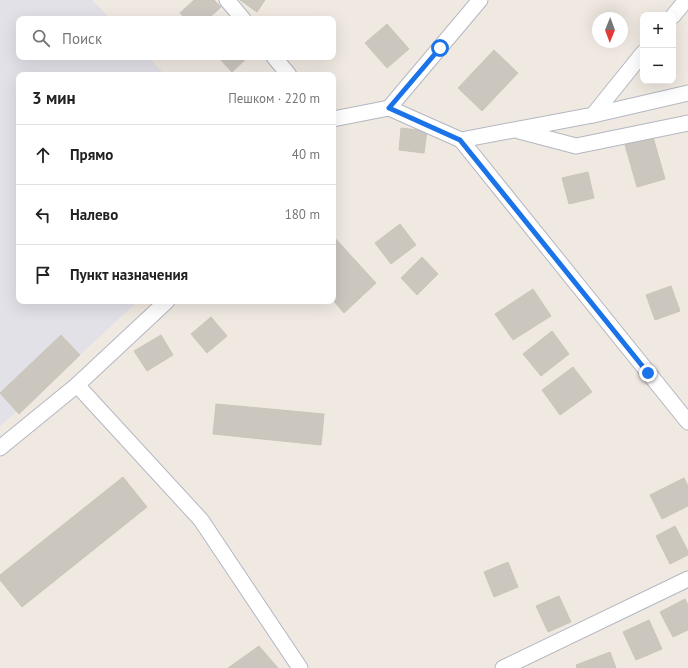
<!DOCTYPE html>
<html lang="ru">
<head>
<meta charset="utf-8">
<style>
	:root { --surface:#fff; --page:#f2f2f2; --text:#222; --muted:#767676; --line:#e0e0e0 }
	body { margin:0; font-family:"PT Sans",sans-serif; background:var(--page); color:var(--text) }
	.controls { position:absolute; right:12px; top:12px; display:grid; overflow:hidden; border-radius:8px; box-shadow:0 4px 16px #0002 }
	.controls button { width:36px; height:36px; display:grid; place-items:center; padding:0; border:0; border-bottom:1px solid var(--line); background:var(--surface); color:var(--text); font:20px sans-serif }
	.compass { position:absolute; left:592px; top:12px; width:36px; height:36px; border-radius:50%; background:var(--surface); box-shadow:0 4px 16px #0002; rotate:181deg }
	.stop { position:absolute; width:12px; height:12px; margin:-9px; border:3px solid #1a73e8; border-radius:50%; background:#fff }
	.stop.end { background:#1a73e8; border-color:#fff; box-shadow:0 1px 4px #0008 }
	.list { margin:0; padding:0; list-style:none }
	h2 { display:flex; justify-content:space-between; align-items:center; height:52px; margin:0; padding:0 16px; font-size:17px }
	h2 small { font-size:13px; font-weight:400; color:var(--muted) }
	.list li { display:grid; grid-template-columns:26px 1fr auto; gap:12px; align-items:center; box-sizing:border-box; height:60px; padding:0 16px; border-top:1px solid var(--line) }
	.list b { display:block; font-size:15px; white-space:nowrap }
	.list em { font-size:13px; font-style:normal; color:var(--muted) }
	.icon { flex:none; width:22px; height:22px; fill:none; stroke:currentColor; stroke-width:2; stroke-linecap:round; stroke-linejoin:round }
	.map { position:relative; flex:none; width:688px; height:668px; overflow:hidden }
	.search { position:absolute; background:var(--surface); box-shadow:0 4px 16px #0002; left:16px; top:16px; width:320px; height:44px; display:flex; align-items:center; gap:10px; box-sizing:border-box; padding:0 14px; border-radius:8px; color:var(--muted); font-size:15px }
	.panel { position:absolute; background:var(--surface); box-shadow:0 4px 16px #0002; left:16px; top:72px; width:320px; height:232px; border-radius:8px }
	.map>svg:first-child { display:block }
</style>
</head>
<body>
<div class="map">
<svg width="688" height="668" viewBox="0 0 688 668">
	<rect width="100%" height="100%" fill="#efe9e1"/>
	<path fill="#e3e1e8" d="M0,0H92L111,19H19V57H148L165,75H19V301H138L80,355L0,426Z"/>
	<g fill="#cbc7bf" stroke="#cbc5ba">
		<path d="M194,0H214L221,7L208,19H186L180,13Z"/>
		<path d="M240,0H265L257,12Z"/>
		<path d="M387,24L409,49L387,68L365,43Z"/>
		<path d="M494,50L518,73L482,111L458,88Z"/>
		<path d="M218,57H248L232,72Z"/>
		<path d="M401,128L427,131L424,153L399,150Z"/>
		<path d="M653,137L665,179L637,187L625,145Z"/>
		<path d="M588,172L594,198L569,204L562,178Z"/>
		<path d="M400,224L416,245L391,264L375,243Z"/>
		<path d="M333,236L376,283L344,313L333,300Z"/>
		<path d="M422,257L438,274L417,295L401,278Z"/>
		<path d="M671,286L680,311L655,320L646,295Z"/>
		<path d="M533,289L551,316L513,340L495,314Z"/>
		<path d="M211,317L227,336L207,353L191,334Z"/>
		<path d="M552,331L569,354L541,376L523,354Z"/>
		<path d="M61,335L80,355L19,414L0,393Z"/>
		<path d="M161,335L173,355L147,371L134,351Z"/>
		<path d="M573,367L592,392L560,415L542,390Z"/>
		<path d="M216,404L324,414L321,445L213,434Z"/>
		<path d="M123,477L147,507L22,607L0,580V575Z"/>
		<path d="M684,478L688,486V506L662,519L650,495Z"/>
		<path d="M675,526L688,551V555L670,564L656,536Z"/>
		<path d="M508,562L518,587L494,597L484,572Z"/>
		<path d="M559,596L571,622L548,632L536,606Z"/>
		<path d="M685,599L688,605V630L673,637L660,612Z"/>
		<path d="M649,620L662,649L636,660L623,632Z"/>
		<path d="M259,646L278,668H228Z"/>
		<path d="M610,652L616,668H577L576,665Z"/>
	</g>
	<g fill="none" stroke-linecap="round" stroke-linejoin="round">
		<defs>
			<g id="minor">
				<path d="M227,0L243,19"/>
				<path d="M673,16L686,0"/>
				<path d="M274,57L289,75"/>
				<path d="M389,108L480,0"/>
				<path d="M593,115L688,93"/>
				<path d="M333,119L389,108L461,140L688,422"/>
				<path d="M519,131L576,146L688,123"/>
				<path d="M461,140L593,115L643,53"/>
				<path d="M77,385L201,520L300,668"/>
				<path d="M0,448L77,385L167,301"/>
				<path d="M503,668L688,579"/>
			</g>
		</defs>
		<use href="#minor" stroke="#b4b7c1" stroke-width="17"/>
		<use href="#minor" stroke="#fff" stroke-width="15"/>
	</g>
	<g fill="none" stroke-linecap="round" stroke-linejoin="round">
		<path stroke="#1a73e8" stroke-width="5" d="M440,48L389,108L460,140L648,373"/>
	</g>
</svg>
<div class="controls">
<button>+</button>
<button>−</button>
</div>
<svg class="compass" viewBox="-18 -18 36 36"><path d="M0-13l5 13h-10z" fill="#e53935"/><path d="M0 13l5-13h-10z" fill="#767676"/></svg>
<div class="stop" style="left:440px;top:48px"></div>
<div class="stop end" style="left:648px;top:373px"></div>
<div class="search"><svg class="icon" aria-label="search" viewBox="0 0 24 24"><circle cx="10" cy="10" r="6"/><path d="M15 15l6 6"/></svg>Поиск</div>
<section class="panel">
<h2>3 мин<small>Пешком · 220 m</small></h2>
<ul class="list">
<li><svg class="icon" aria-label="ahead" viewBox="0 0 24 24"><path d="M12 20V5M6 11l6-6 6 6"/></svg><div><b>Прямо</b></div><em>40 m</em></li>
<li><svg class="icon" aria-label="left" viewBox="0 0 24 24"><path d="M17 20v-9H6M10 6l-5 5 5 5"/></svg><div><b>Налево</b></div><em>180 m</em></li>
<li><svg class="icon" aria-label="arrive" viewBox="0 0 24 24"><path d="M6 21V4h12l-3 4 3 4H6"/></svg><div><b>Пункт назначения</b></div></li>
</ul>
</section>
</div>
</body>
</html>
